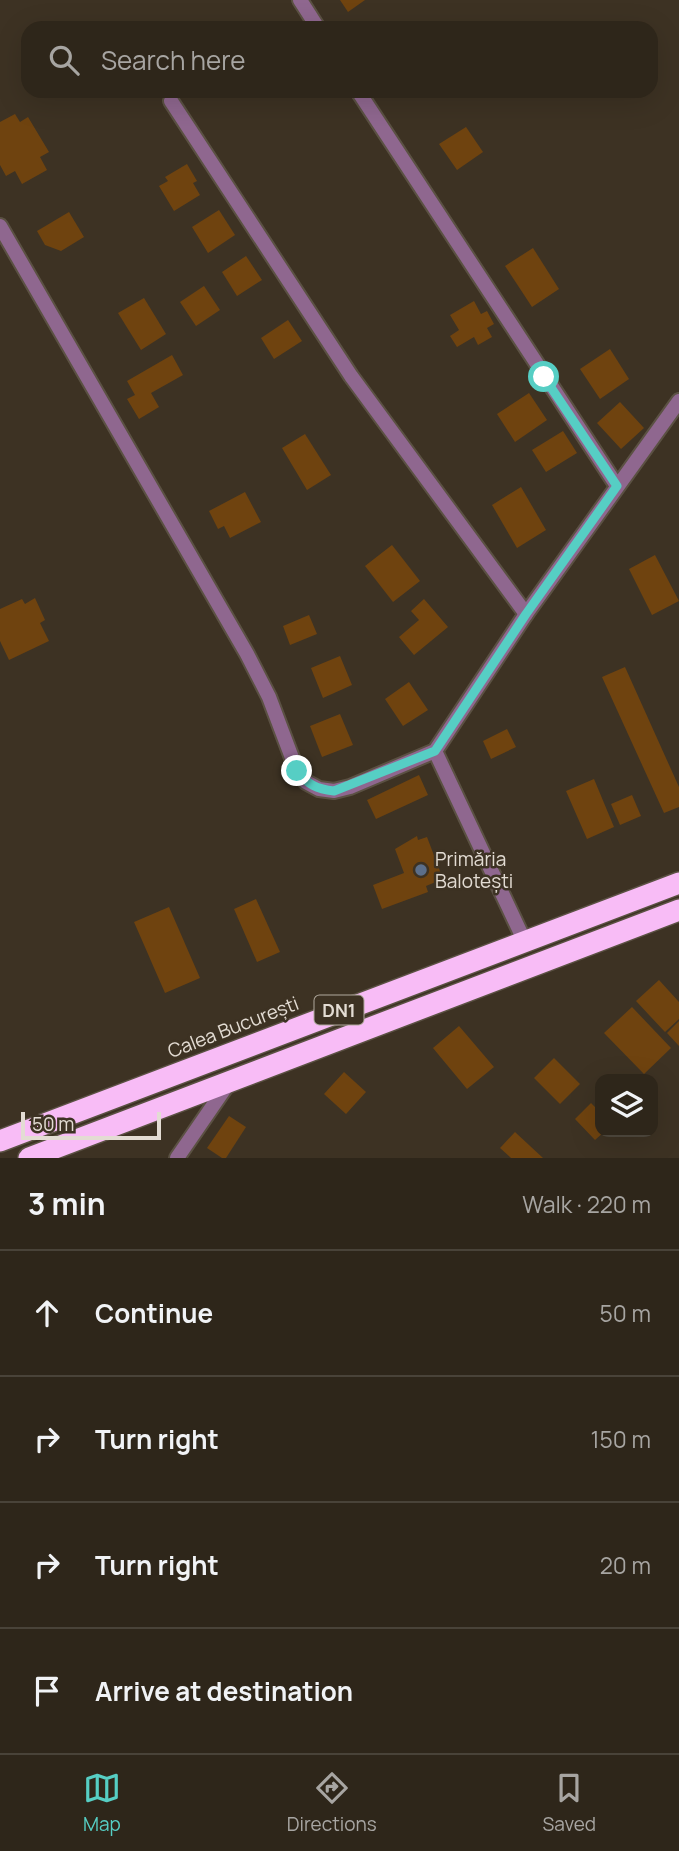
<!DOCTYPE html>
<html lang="en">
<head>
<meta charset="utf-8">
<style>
	:root { --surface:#2e261a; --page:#3a3227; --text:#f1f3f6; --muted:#a7a5a2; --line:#494339; --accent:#56cec4 }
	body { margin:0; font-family:Manrope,sans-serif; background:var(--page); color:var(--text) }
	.controls { position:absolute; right:21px; bottom:21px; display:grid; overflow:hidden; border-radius:14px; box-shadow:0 7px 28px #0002 }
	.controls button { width:63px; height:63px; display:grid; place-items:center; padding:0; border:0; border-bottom:2px solid var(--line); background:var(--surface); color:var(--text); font:35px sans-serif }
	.scale { position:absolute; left:21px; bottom:18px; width:140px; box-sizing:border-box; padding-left:7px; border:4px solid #e3dcd3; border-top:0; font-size:19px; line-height:24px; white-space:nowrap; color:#e3dcd3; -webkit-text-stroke:5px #3d3223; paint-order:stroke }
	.stop { position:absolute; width:21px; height:21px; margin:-16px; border:5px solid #56cec4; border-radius:50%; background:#fff }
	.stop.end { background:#56cec4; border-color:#fff; box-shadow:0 2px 7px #0008 }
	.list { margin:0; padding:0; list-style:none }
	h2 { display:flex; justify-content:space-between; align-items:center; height:91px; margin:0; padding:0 28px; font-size:30px }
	h2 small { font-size:23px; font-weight:400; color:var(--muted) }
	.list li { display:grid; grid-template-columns:46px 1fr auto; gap:21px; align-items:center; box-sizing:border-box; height:126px; padding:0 28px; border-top:2px solid var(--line) }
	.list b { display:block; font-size:26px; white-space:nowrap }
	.list em { font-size:23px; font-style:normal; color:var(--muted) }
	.icon { flex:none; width:38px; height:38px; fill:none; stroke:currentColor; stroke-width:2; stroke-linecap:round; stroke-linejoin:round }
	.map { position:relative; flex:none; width:679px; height:1158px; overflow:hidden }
	.search { position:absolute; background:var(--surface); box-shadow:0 7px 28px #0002; left:21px; right:21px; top:21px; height:77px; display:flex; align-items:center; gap:18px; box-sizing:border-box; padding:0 24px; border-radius:21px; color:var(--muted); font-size:26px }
	.sheet { height:595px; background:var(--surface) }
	nav { display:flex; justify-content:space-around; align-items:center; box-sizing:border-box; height:98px; border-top:2px solid var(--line); background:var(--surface); font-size:19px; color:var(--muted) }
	nav a { display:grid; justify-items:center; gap:4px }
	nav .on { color:var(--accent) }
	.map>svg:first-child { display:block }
</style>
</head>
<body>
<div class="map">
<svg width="679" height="1158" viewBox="0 0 679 1158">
	<rect width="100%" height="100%" fill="#3d3223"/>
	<g fill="#6f430f">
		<path d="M340,0H365L348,12Z"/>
		<path d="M15,114L20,122L28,117L49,152L40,157L47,170L22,184L15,171L6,176L0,165V122Z"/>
		<path d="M466,127L483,152L457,170L439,144Z"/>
		<path d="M187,164L197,181L193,183L200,195L174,211L159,186L168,181L165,177Z"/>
		<path d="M219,210L235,235L208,253L192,227Z"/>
		<path d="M69,212L84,237L61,251L45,245L37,231Z"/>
		<path d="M533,248L559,289L532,307L505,266Z"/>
		<path d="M246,256L262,280L237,296L222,272Z"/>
		<path d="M204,286L220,310L196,326L180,302Z"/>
		<path d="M144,298L166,334L141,350L118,313Z"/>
		<path d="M474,301L481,314L487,311L494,324L487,328L492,337L478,345L474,337L457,347L450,336L459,330L450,315Z"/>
		<path d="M288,320L302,341L274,359L261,338Z"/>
		<path d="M610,349L629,379L600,399L580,369Z"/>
		<path d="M172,355L183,375L151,393L159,407L139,419L127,399L135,395L127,381Z"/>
		<path d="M529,393L547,420L515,442L497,414Z"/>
		<path d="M620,402L644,428L621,449L597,423Z"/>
		<path d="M563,431L577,453L546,472L532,450Z"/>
		<path d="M305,434L331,475L307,490L282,448Z"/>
		<path d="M521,487L546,530L517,548L492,505Z"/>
		<path d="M245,492L261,522L230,538L224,526L218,529L209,511Z"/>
		<path d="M392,545L420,581L393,602L365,566Z"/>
		<path d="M655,555L679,601L652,615L629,569Z"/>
		<path d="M35,598L45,620L40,623L49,641L9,660L0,641V609L22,599L25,604Z"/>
		<path d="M424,599L448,627L414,655L399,637L419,620L411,611Z"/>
		<path d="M309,615L317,634L290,645L283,626Z"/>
		<path d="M340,656L352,685L323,698L311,668Z"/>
		<path d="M625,667L679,787V807L664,813L602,677Z"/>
		<path d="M409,682L428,710L403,726L385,699Z"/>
		<path d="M340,714L353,745L322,757L310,726Z"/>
		<path d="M507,729L516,747L491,759L483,741Z"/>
		<path d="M419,775L428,795L376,819L367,800Z"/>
		<path d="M594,779L614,827L587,839L566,791Z"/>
		<path d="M632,795L641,816L620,825L611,804Z"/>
		<path d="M417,836L418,840L427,837L443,879L426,886L428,892L382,909L373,885L404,873L395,849Z"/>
		<path d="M256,899L280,952L257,962L234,909Z"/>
		<path d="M169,907L200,978L165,993L134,922Z"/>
		<path d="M659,980L679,1002V1019L665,1032L636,1001Z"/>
		<path d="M632,1007L671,1048L644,1074L604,1033Z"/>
		<path d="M679,1021V1046L667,1033Z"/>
		<path d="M459,1026L494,1067L467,1089L433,1048Z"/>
		<path d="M554,1058L580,1084L560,1104L534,1078Z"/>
		<path d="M344,1072L366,1092L346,1114L324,1094Z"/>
		<path d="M591,1103L600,1112V1132H604L595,1140L575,1119Z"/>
		<path d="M229,1116L246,1127L226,1158H222L207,1148Z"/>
		<path d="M515,1132L543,1158H511L500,1148Z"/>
	</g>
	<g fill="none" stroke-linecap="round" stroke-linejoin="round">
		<defs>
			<g id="street">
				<path d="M300,0L318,28"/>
				<path d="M358,91L617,486"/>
				<path d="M171,101L351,376L526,614"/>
				<path d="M0,226L247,654L269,697L297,771L306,782L319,789L334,791L350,787L435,751L526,614L679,401"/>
				<path d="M435,751L524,940"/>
				<path d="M177,1158L230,1081"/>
			</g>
			<g id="highway">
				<path d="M0,1141L679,883"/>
				<path d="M29,1158L679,910"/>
			</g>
		</defs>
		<use href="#street" stroke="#5b5143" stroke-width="18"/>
		<use href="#highway" stroke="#5b5143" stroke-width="24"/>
		<use href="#street" stroke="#8f678f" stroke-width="14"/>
		<use href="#highway" stroke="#f8bcf6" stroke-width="21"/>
	</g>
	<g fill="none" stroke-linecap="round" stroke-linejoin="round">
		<path stroke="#56cec4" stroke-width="9" d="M297,771C308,785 317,789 334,791L435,751L526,614L617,486L544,377"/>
	</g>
	<circle fill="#5c6f8a" stroke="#3d3223" stroke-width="2.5" cx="421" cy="870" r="7"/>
	<g text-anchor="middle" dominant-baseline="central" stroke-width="5" stroke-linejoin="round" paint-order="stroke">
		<rect fill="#3d3223" stroke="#b1a99e" stroke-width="2" x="314.5" y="995.5" width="49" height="29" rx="5"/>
		<g font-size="18" font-weight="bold" fill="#e3dcd3">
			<text x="339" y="1010">DN1</text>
		</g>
		<g font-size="19" fill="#e3dcd3" stroke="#3d3223" text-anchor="start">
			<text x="435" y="859">Primăria<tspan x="435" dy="22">Balotești</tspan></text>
		</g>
		<g font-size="19" fill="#e3dcd3" stroke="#3d3223">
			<text transform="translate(233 1027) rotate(-21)">Calea București</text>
		</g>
	</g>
</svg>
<div class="controls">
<button><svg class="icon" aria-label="layers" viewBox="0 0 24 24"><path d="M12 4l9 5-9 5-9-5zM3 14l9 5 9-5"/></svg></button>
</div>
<div class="scale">50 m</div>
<div class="stop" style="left:544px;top:377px"></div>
<div class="stop end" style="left:297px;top:771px"></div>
<div class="search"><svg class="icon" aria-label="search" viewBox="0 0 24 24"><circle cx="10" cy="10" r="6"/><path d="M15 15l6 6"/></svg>Search here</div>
</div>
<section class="sheet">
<h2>3 min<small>Walk · 220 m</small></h2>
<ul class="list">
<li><svg class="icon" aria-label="ahead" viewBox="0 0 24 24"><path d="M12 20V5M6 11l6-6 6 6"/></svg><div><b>Continue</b></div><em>50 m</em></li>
<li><svg class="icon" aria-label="right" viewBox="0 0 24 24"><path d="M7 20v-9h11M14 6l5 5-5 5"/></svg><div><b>Turn right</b></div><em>150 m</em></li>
<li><svg class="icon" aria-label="right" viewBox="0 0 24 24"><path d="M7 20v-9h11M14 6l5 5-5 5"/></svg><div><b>Turn right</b></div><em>20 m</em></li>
<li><svg class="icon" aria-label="arrive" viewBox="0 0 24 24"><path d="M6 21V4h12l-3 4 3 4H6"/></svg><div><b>Arrive at destination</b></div></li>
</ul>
</section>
<nav>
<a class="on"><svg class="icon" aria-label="map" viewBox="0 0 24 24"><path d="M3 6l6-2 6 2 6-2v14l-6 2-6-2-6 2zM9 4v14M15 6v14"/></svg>Map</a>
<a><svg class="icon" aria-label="directions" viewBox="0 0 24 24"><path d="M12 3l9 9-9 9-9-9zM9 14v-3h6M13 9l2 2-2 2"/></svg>Directions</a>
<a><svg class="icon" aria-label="saved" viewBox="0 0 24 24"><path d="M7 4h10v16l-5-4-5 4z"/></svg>Saved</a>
</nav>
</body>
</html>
